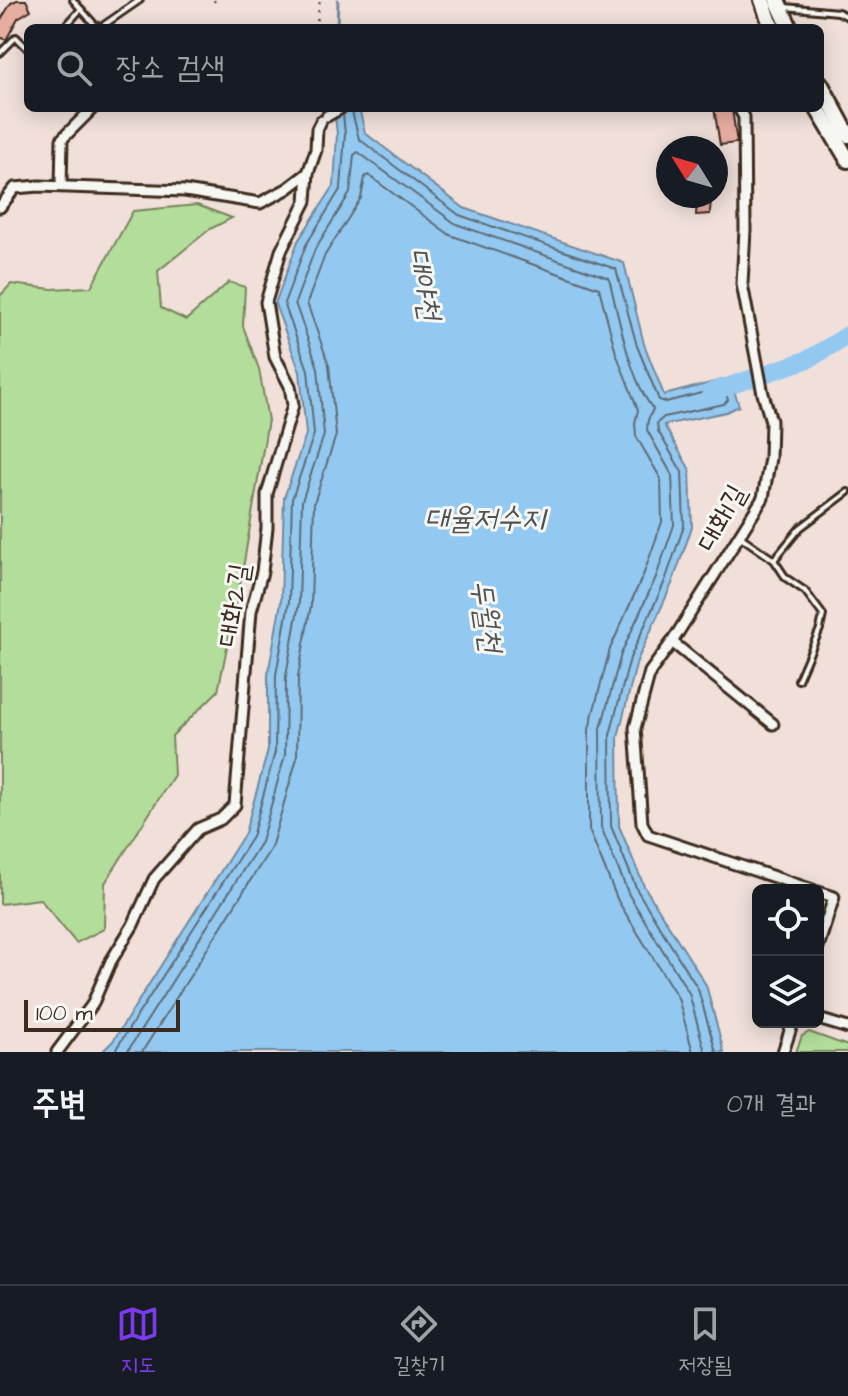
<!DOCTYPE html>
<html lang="ko">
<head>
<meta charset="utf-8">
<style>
	:root { --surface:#171b24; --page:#20242c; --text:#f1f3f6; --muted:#9ea1a6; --line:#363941; --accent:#7c3aed }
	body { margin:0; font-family:"Architects Daughter","Poor Story",sans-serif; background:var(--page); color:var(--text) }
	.controls { position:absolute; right:24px; bottom:24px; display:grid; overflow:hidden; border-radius:12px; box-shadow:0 4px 20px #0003 }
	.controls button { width:72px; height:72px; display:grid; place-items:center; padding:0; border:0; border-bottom:2px solid var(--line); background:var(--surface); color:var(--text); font:40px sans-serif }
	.compass { position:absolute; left:656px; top:136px; width:72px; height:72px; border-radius:50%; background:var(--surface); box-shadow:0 4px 20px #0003; rotate:307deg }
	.scale { position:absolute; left:24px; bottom:20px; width:156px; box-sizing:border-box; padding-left:8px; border:4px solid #3b2a1e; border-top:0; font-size:22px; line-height:28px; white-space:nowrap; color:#3b2a1e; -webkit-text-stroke:6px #f6f6f2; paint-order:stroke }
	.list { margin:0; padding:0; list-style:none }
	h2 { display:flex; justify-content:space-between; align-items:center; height:104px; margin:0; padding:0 32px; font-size:34px }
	h2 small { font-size:26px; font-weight:400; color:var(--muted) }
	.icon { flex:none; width:44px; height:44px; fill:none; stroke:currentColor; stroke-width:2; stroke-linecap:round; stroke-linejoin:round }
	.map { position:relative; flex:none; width:848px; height:1052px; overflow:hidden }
	.search { position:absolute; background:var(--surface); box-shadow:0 4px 20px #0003; left:24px; right:24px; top:24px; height:88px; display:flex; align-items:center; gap:20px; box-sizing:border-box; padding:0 28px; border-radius:12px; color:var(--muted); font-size:30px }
	.sheet { height:232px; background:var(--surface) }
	nav { display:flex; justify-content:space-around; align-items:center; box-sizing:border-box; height:112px; border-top:2px solid var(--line); background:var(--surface); font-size:22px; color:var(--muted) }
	nav a { display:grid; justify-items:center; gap:4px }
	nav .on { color:var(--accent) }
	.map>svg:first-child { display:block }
</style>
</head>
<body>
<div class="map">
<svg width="848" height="1052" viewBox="0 0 848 1052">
	<rect width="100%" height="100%" fill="#f1e0da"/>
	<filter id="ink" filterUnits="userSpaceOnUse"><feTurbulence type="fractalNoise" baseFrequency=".0125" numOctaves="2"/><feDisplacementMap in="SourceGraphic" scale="16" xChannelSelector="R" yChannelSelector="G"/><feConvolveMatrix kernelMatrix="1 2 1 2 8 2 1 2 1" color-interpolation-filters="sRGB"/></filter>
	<g filter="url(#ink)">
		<g fill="#b3dd9a" stroke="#77845c" stroke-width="2">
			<path d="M197,205L232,218L210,229L158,271L161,308L186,320L229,282L245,287L243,326L259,369L268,420L242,574L218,691L172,736L174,775L105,883L104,929L76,943L40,899L0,904V296L11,284L52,289L91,287L133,211Z"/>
			<path d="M809,1032L848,1046V1052H796L802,1036Z"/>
		</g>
		<path fill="#93c9f1" stroke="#70899d" stroke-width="2" d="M334,108H359L365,133L464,208L624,263L644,344L664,395L730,378L739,406L726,412L664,425L690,470L692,527L672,584L637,661L618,737L619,826L644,886L706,985L724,1052H102L113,1041L245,833L268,750V674L281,602L284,498L306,434L300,372L275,304L298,241L334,186L337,134Z"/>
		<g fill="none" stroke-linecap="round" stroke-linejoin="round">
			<g stroke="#5e6a72" stroke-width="2">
				<path d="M351,108L359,139L459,215L616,269L637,346L659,400L666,402L721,388L725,391L728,400L724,404L664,417L657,423L658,431L682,472L684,526L665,581L630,658L610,735L611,826L637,890L698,989L716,1052"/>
				<path d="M114,1052L252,837L275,752L276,675L289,602L292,499L314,434L308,370L284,303L306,245L341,188L345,134L343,114"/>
				<path d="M127,1052L261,842L285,755L286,676L299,603L302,501L324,435L318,368L295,303L315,249L350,193L354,155L358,152L456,224L609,278C618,315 630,380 653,409L648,420L647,430L672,475L674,525L656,577L621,654L600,732L601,827L629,895L689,993L705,1052"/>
				<path d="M142,1052L271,848L297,758L298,677L311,605L314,503L336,435L329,365L307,303L325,255L361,198L365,177L368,175L450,235L599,288L616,353L638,410L635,423L636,436L661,479L662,522L644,573L610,649L589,729V830L618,901L678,998L693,1052"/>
			</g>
			<path stroke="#70899d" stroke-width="3" d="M337,28L338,0"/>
			<path stroke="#93c9f1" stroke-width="18" d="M711,392L809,359L848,335"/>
		</g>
		<g fill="#e6ada1" stroke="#3b2a1e" stroke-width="2">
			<path d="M17,0H26L31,10L18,18L6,40L0,37V21L11,3Z"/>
			<path d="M714,108L732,109L737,143L720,145Z"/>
			<path d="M697,196H711L710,214L696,215Z"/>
		</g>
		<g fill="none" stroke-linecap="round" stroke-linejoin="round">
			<defs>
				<g id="lane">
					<path d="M73,0L95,25L101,27L140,0"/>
					<path d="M785,7L838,12L848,17"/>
					<path d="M64,28L81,9"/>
					<path d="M0,53L16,37L28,49"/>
					<path d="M741,537L774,560L786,578L805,591L823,615L820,629L798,680"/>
					<path d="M774,560L800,528L848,492"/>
				</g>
				<g id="street">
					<path d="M739,108L744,117L745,230L742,284L763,394L771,421L770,458L763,498L672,642L650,672L635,728L642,823L648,835L813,890"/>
					<path d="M327,116L341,108"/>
					<path d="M61,186L62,139L93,108"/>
					<path d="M0,207L15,188L39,186L185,191L260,203L287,189L308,173"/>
					<path d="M672,642L773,724"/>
					<path d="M818,892L834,897L818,947"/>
					<path d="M818,1019L848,1028"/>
					<path d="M57,1052L92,1005L111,961L133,925L154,879L198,829L221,819L235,805L251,611L262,572L267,528V494L293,405L290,386L275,357L266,302L281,251L306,201L308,173L316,150L317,129L321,121"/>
					<path d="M783,1052L793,1022"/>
				</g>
				<g id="primary">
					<path d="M762,0L772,28"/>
					<path d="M777,0L790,28"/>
					<path d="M820,83L848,135"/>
					<path d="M817,108L848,160"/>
				</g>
			</defs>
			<use href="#lane" stroke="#3b2a1e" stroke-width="10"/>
			<use href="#street" stroke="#3b2a1e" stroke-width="15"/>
			<use href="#primary" stroke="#3b2a1e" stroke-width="20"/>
			<g stroke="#3b2a1e" stroke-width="2" stroke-dasharray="2 6" stroke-linecap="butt">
				<path d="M214,2L215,0"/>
				<path d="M316,28L320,0"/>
			</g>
			<use href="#lane" stroke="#f6f6f2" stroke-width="4"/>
			<use href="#street" stroke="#f6f6f2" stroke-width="9"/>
			<use href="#primary" stroke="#f6f6f2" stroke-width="14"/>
		</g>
	</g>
	<g text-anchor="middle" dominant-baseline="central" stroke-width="6" stroke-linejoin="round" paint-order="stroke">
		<g font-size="28" fill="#3b2a1e" stroke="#f6f6f2">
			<text transform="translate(722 518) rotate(-61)">대화1길</text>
			<text transform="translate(234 605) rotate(-81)">대화2길</text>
		</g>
		<g font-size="30" font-style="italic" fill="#515253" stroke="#f6f6f2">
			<text transform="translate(424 284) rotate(80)">대야천</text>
			<text x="485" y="519">대율저수지</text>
			<text transform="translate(486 616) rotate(82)">두월천</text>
		</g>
	</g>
</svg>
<div class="controls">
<button><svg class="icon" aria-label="locate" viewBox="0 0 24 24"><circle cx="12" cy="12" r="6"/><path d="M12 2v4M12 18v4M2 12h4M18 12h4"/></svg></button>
<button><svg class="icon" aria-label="layers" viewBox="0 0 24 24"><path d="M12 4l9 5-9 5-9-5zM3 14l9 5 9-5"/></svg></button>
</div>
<svg class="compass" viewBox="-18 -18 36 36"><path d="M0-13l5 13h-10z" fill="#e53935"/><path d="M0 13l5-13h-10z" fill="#9ea1a6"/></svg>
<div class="scale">100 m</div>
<div class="search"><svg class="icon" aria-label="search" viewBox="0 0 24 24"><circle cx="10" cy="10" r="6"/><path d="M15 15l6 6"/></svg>장소 검색</div>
</div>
<section class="sheet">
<h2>주변<small>0개 결과</small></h2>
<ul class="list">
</ul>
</section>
<nav>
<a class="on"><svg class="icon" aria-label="map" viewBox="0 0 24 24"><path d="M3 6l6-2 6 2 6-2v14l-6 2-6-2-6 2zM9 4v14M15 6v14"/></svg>지도</a>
<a><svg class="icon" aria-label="directions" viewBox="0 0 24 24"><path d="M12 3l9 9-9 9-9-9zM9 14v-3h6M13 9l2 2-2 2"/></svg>길찾기</a>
<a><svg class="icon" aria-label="saved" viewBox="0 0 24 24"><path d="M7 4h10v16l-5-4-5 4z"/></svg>저장됨</a>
</nav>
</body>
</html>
